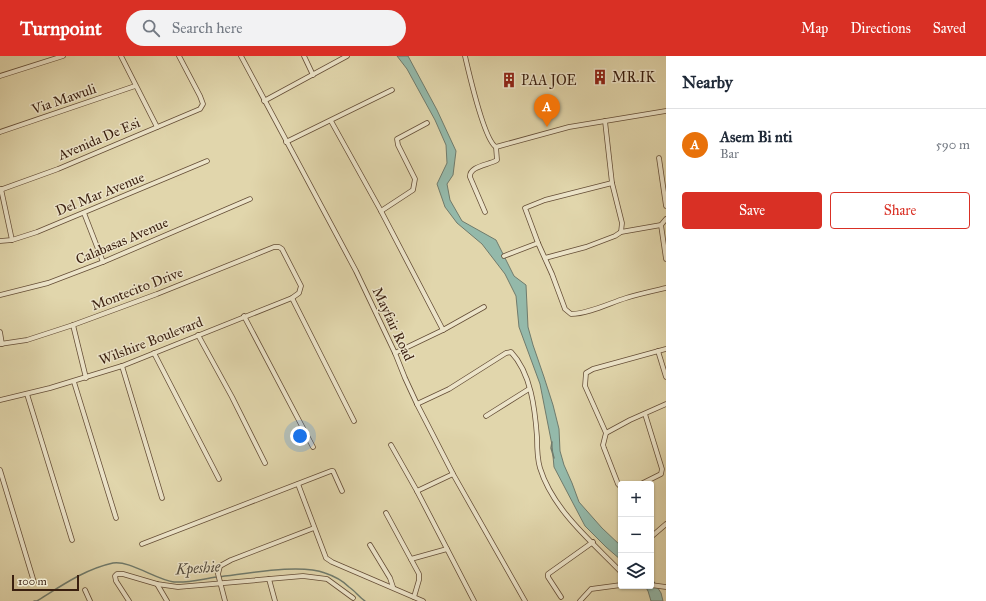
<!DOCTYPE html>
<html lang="en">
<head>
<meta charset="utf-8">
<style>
	:root { --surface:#fff; --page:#f2f2f3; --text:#1f2937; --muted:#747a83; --line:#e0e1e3; --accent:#d93025 }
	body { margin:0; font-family:"IM FELL Great Primer",serif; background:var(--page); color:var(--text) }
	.controls { position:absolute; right:12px; bottom:12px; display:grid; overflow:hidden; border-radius:4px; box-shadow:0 1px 3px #0004 }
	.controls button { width:36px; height:36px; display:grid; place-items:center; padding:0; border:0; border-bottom:1px solid var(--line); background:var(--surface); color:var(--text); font:20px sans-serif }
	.scale { position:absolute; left:12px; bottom:10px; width:67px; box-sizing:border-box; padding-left:4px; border:2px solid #3a1f0f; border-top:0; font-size:11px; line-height:14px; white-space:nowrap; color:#3a1f0f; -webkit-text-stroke:3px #ece4c9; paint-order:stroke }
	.you { position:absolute; left:300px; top:380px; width:14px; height:14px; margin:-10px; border:3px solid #fff; border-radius:50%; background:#1a73e8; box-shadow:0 0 0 6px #1a73e833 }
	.badge { display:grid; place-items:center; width:26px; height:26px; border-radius:50%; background:var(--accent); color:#fff; font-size:13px; font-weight:700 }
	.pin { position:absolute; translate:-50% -33px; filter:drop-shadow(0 1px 2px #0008) }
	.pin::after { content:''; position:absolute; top:21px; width:14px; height:12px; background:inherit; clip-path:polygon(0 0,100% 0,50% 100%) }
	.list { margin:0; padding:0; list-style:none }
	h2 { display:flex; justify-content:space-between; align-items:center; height:52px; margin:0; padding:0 16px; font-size:17px }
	h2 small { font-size:13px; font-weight:400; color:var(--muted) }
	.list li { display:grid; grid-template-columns:26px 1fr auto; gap:12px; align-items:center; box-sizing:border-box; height:72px; padding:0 16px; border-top:1px solid var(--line) }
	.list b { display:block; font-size:15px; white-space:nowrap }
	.list p { margin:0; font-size:13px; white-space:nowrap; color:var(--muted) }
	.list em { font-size:13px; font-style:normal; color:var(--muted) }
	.actions { display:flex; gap:8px; padding:12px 16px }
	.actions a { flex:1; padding:9px 0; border:1px solid var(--accent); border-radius:4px; text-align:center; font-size:14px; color:var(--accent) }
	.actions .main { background:var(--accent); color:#fff }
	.icon { flex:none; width:22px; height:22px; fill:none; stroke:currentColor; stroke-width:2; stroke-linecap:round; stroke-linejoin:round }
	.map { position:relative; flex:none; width:666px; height:545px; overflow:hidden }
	header { display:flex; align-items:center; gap:24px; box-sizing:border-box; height:56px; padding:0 20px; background:var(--accent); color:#fff }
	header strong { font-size:19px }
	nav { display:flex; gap:22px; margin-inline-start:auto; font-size:14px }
	.search { width:280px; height:36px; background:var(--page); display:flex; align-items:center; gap:10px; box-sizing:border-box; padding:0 14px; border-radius:22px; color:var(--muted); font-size:15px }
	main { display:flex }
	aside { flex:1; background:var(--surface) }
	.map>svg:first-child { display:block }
</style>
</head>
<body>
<header>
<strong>Turnpoint</strong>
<div class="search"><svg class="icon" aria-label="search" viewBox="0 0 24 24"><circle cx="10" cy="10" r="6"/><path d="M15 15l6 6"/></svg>Search here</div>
<nav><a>Map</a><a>Directions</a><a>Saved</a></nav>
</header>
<main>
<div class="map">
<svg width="666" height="545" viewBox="0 0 666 545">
	<rect width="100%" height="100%" fill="#e1d6ac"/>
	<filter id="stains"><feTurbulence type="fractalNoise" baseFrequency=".005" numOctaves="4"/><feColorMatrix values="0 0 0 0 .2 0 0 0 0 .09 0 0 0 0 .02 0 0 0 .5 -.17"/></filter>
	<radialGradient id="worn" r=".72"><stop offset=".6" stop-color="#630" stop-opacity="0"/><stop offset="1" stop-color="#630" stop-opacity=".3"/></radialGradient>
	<g fill="#94b9aa" stroke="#707b6c">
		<path d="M397,0H408L437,54L456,95L453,119L447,128L450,144L462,165L496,184L514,220L526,229L528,271L533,289L544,321L553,349L559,373L560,395L564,409L572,427L579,446L602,472L621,490V504L606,491L585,470L554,411L552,389L540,328L519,271L516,240L505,218L482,188L457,167L445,151L437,128L447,107L446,89L435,64L407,13Z"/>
		<path d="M651,521L661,537L663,545H651L648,535L645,530H651Z"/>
	</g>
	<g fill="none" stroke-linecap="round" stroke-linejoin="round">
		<g stroke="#707b6c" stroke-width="1.5">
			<path d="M552,386L551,392L554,402"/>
			<path d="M34,545H37C61,530 85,513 113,507C129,504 157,524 174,526C189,527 202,523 217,521C245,518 300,507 325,517C334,520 343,525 349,531C355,535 359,541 365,545"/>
		</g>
		<defs>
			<g id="minor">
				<path d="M121,0L157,71"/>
				<path d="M241,0L356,215L395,297L405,322L417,348L453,418L525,545"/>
				<path d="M304,0L313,19"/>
				<path d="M465,0C469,17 484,84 496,91L497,104C489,109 469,110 470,121L485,156"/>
				<path d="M0,20L63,0"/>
				<path d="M264,45L347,0"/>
				<path d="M331,65L381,155L443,274"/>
				<path d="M605,65L612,127L622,167L621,176"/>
				<path d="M0,76L135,30"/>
				<path d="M286,86L392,34"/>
				<path d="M496,91L569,71L666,55"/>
				<path d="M659,102L666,150"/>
				<path d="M612,127L545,144L525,152L538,187L552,218L565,253L571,258C588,258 610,247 626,242C639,238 653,235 666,232"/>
				<path d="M1,133L12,184"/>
				<path d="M0,134L58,113L200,53L203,48L200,40L179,0"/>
				<path d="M381,155L413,134L415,123L398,89L397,83L427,67"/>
				<path d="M84,157L103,206"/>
				<path d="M661,169L666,203"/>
				<path d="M0,185L12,184L37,176L207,105"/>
				<path d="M504,200L538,187"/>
				<path d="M545,202L586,191L615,180L621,176L661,169L666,163"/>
				<path d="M0,239L48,227L103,206L250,143"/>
				<path d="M292,242L354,365"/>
				<path d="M244,260L313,391"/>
				<path d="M73,269L86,322"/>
				<path d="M0,276L2,288"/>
				<path d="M198,279L232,341L265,407"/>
				<path d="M0,288L27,284L73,269L157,238L274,191H279L282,193L301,230L299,237L292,242L122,310L50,332L0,344"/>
				<path d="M658,295L666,321"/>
				<path d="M154,297L219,423"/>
				<path d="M395,297L443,274L484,251"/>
				<path d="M122,310L162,442"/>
				<path d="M74,326L116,462"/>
				<path d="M27,338L72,484"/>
				<path d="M417,348L449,333L506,297L511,296C531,317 535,353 537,381C537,391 537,402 540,412C553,454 591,485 621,516"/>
				<path d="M486,360L529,333"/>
				<path d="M606,377L585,330L586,317L593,313L666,293"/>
				<path d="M391,389L417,435L474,545"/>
				<path d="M0,414L34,526"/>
				<path d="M298,428L326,502L332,506L423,545"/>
				<path d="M641,428L661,418L662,413L645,358"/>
				<path d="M621,431L618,428L604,392L603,389L606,377L630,364L666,348"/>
				<path d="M417,435L453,418"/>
				<path d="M386,457L419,518V524L414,541"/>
				<path d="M651,481L666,468"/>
				<path d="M142,488L331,415H333L342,435"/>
				<path d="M370,489L390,522L393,531"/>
				<path d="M411,503L447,493"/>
				<path d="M269,523L275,545"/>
				<path d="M157,528L167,545"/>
				<path d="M651,529L666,531"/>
				<path d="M85,534L90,545"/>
				<path d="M561,541L548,521V518L593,486"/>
				<path d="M129,545L116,525L115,520L117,518H123L157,528L178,531L303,520L327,523L353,542"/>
				<path d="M225,545L218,518L220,510L231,504L314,472"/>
				<path d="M580,545L591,533L621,529"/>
			</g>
		</defs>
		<use href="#minor" stroke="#644d36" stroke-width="5.5"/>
		<use href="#minor" stroke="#ece4c9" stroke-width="4"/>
	</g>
	<defs>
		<symbol id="building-bare" viewBox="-9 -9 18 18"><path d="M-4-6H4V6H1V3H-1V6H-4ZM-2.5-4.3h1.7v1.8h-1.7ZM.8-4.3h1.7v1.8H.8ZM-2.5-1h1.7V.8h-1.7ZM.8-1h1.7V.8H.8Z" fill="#8f2418" stroke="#ece4c9" stroke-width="2.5" paint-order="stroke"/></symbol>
	</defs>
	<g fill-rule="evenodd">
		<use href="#building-bare" x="589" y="10" width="22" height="22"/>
		<use href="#building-bare" x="498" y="13" width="22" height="22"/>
	</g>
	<g text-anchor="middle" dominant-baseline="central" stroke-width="3" stroke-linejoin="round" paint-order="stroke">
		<g font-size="14" fill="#3a1f0f" stroke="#ece4c9" text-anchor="start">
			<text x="612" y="21">MR.IK</text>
			<text x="521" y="24">PAA JOE</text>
		</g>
		<g font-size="14" fill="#3a1f0f" stroke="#ece4c9">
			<text transform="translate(64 43) rotate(-19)">Via Mawuli</text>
			<text transform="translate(99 83) rotate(-23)">Avenida De Esi</text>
			<text transform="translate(100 138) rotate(-22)">Del Mar Avenue</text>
			<text transform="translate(122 185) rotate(-23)">Calabasas Avenue</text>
			<text transform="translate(137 233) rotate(-21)">Montecito Drive</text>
			<text transform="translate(393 268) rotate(65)">Mayfair Road</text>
			<text transform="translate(151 285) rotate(-21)">Wilshire Boulevard</text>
		</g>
		<g font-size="15" font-style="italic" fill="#554d3e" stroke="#ece4c9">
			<text transform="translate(198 512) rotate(-4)">Kpeshie</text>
		</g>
	</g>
	<rect width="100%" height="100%" filter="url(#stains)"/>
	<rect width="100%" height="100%" fill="url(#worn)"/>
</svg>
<div class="controls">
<button>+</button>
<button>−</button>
<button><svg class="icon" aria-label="layers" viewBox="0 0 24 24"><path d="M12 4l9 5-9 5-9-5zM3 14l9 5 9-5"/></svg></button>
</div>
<div class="scale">100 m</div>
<div class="you"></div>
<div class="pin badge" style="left:547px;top:71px;background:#e8710a">A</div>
</div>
<aside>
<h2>Nearby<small></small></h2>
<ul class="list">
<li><span class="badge" style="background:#e8710a">A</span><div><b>Asem Bi nti</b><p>Bar</p></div><em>590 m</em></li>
</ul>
<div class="actions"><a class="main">Save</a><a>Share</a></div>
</aside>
</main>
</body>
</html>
